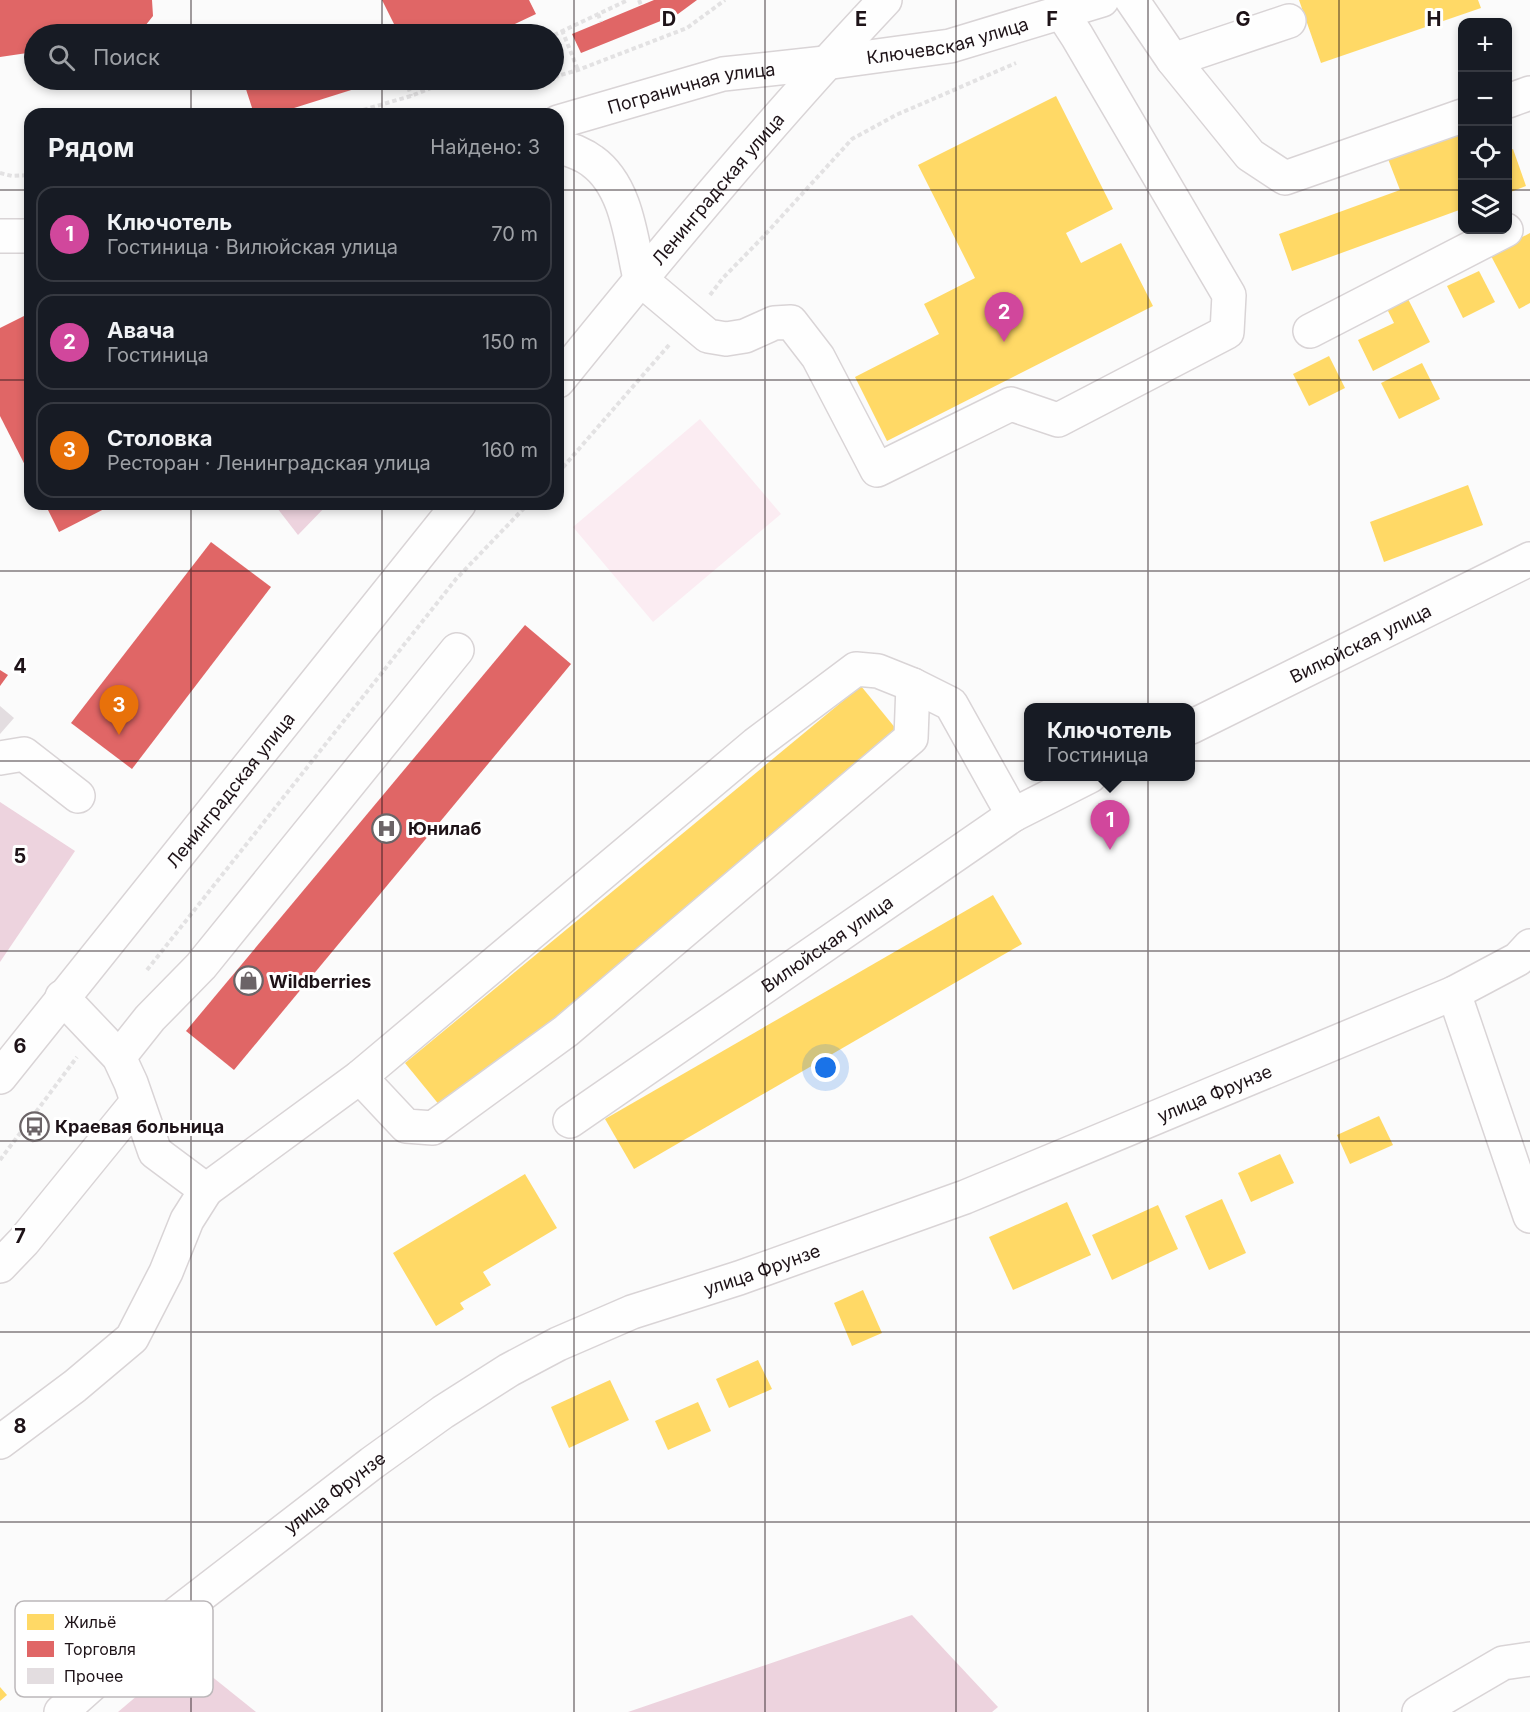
<!DOCTYPE html>
<html lang="ru">
<head>
<meta charset="utf-8">
<style>
	:root { --surface:#171b24; --page:#20242c; --text:#f1f3f6; --muted:#9ea1a6; --line:#363941; --accent:#b45309 }
	body { margin:0; font-family:Inter,sans-serif; background:var(--page); color:var(--text) }
	.controls { position:absolute; right:18px; top:18px; display:grid; overflow:hidden; border-radius:12px; box-shadow:0 3px 9px #0003 }
	.controls button { width:54px; height:54px; display:grid; place-items:center; padding:0; border:0; border-bottom:2px solid var(--line); background:var(--surface); color:var(--text); font:30px sans-serif }
	.you { position:absolute; left:826px; top:1068px; width:21px; height:21px; margin:-15px; border:4px solid #fff; border-radius:50%; background:#1a73e8; box-shadow:0 0 0 9px #1a73e833 }
	.badge { display:grid; place-items:center; width:39px; height:39px; border-radius:50%; background:var(--accent); color:#fff; font-size:20px; font-weight:700 }
	.pin { position:absolute; translate:-50% -50px; filter:drop-shadow(0 2px 3px #0008) }
	.pin::after { content:''; position:absolute; top:32px; width:21px; height:18px; background:inherit; clip-path:polygon(0 0,100% 0,50% 100%) }
	.popup { position:absolute; left:1024px; top:703px; width:171px; height:78px; box-sizing:border-box; display:grid; place-content:center; border-radius:12px; background:var(--surface); filter:drop-shadow(0 2px 4px #0005); font-size:20px; white-space:nowrap; color:var(--muted) }
	.popup b { font-size:22px; color:var(--text) }
	.popup::after { content:''; position:absolute; left:50%; top:100%; margin-left:-12px; border:12px solid transparent; border-top-color:var(--surface) }
	.list { margin:0; padding:0; list-style:none }
	h2 { display:flex; justify-content:space-between; align-items:center; height:78px; margin:0; padding:0 24px; font-size:26px }
	h2 small { font-size:20px; font-weight:400; color:var(--muted) }
	.list li { display:grid; grid-template-columns:39px 1fr auto; gap:18px; align-items:center; box-sizing:border-box; height:96px; margin:0 12px 12px; padding:0 12px; border:2px solid var(--line); border-radius:18px }
	.list b { display:block; font-size:22px; white-space:nowrap }
	.list p { margin:0; font-size:20px; white-space:nowrap; color:var(--muted) }
	.list em { font-size:20px; font-style:normal; color:var(--muted) }
	.icon { flex:none; width:33px; height:33px; fill:none; stroke:currentColor; stroke-width:2; stroke-linecap:round; stroke-linejoin:round }
	.map { position:relative; flex:none; width:1530px; height:1712px; overflow:hidden }
	.search { position:absolute; background:var(--surface); box-shadow:0 3px 9px #0003; left:24px; top:24px; width:540px; height:66px; display:flex; align-items:center; gap:15px; box-sizing:border-box; padding:0 21px; border-radius:33px; color:var(--muted); font-size:22px }
	.panel { position:absolute; background:var(--surface); box-shadow:0 3px 9px #0003; left:24px; top:108px; width:540px; height:402px; border-radius:18px }
	.map>svg:first-child { display:block }
</style>
</head>
<body>
<div class="map">
<svg width="1530" height="1712" viewBox="0 0 1530 1712">
	<rect width="100%" height="100%" fill="#fbfbfb"/>
	<path fill="#fbecf2" d="M700,419L781,514L653,622L573,527Z"/>
	<g fill="#edd3de">
		<path d="M274,504H328L298,535Z"/>
		<path d="M0,802L75,851L0,962Z"/>
		<path d="M912,1615L998,1707L992,1712H628Z"/>
		<path d="M185,1655L256,1712H118Z"/>
	</g>
	<g fill="#ffd966">
		<path d="M1299,0H1478L1481,8L1321,63Z"/>
		<path d="M1056,96L1113,209L1066,233L1081,263L1121,243L1153,306L887,441L855,377L939,334L924,304L975,278L918,165Z"/>
		<path d="M1462,131V209L1292,271L1279,234L1400,190L1388,159Z"/>
		<path d="M1513,149L1526,186L1508,193V151Z"/>
		<path d="M1530,233V303L1519,309L1490,254Z"/>
		<path d="M1479,271L1495,302L1463,318L1447,286Z"/>
		<path d="M1407,297L1430,342L1373,371L1358,340L1394,323L1386,307Z"/>
		<path d="M1329,356L1345,388L1309,406L1293,374Z"/>
		<path d="M1422,363L1440,399L1399,419L1381,383Z"/>
		<path d="M1468,485L1483,525L1384,562L1370,522Z"/>
		<path d="M861,686L901,735L445,1112L405,1063Z"/>
		<path d="M993,895L1022,944L634,1169L605,1119Z"/>
		<path d="M1379,1116L1393,1145L1350,1164L1337,1135Z"/>
		<path d="M1280,1154L1294,1183L1251,1202L1238,1173Z"/>
		<path d="M525,1174L557,1228L483,1272L491,1285L460,1303L464,1309L436,1326L393,1253Z"/>
		<path d="M1222,1199L1246,1253L1209,1270L1185,1216Z"/>
		<path d="M1067,1202L1091,1255L1013,1290L989,1237Z"/>
		<path d="M1158,1205L1178,1249L1112,1280L1092,1235Z"/>
		<path d="M863,1290L882,1333L852,1346L834,1303Z"/>
		<path d="M758,1360L772,1389L729,1408L716,1379Z"/>
		<path d="M610,1380L629,1420L569,1448L551,1407Z"/>
		<path d="M698,1402L711,1431L668,1450L655,1421Z"/>
		<path d="M0,1687L7,1695L0,1701Z"/>
	</g>
	<g fill="#e06666">
		<path d="M0,0H152L153,16L145,26L136,30H126L118,34H90L87,29L79,34H34V52L0,57Z"/>
		<path d="M382,0H529L536,14L504,29L506,34H410L409,33L399,34Z"/>
		<path d="M654,0H697L678,14L581,53L572,34Z"/>
		<path d="M243,80H383L275,114H254Z"/>
		<path d="M30,313V475L0,416V328Z"/>
		<path d="M45,504H114L59,532Z"/>
		<path d="M211,542L271,587L132,769L71,723Z"/>
		<path d="M525,625L571,664L234,1070L186,1031Z"/>
		<path d="M0,670L8,675L0,686Z"/>
	</g>
	<g fill="#e3dde0">
		<path d="M0,706L14,718L0,734Z"/>
		<path d="M41,1115L50,1122L33,1143L24,1136Z"/>
	</g>
	<g fill="none" stroke-linecap="round" stroke-linejoin="round">
		<defs>
			<g id="minor">
				<path d="M1132,0L1173,60L1250,155L1285,178L1462,116"/>
				<path d="M1173,60L1289,21"/>
				<path d="M1508,101L1530,93"/>
				<path d="M640,279L708,336L726,339L745,336L774,323L791,322L818,357L877,470L1011,404L1058,420L1227,332L1229,295L1077,36L1062,13"/>
				<path d="M1310,331L1506,230"/>
				<path id="s1" d="M1191,727L1530,559"/>
				<path d="M0,758L24,754L78,796"/>
				<path d="M1454,993L1530,1216"/>
				<path d="M62,997L119,1057L131,1083L155,1152L206,1190L360,1077L756,744L856,669L878,671L913,685L951,704L1013,815"/>
				<path d="M119,1057L150,1018L201,966L457,650"/>
				<path d="M360,1077L406,1126L433,1128L566,1031L911,738L913,685"/>
				<path id="s2" d="M570,1121L1013,815L1090,776"/>
				<path d="M0,1266L24,1241L137,1102"/>
				<path d="M0,1442L75,1386L132,1338L166,1272L187,1220L206,1190"/>
				<path id="s3" d="M61,1712L136,1645L372,1463L443,1412L509,1370L558,1344L632,1312L739,1278L965,1197L1454,993L1518,959L1530,946"/>
				<path d="M1419,1712L1503,1663L1530,1659"/>
			</g>
			<g id="major">
				<path id="s4" d="M558,122L723,74L825,63L950,46L1102,0"/>
				<path d="M558,146C570,150 582,153 592,161C627,186 631,239 640,279"/>
				<path d="M0,236H30"/>
				<path id="s5" d="M558,381C663,251 770,122 885,0"/>
				<path id="s6" d="M0,1077L459,504"/>
			</g>
		</defs>
		<use href="#minor" stroke="#d9d4d6" stroke-width="36"/>
		<use href="#major" stroke="#d9d4d6" stroke-width="36"/>
		<g stroke="#e3e2e3" stroke-width="4" stroke-dasharray="4.5 3" stroke-linecap="butt">
			<path d="M639,0L641,5"/>
			<path d="M598,14L601,22"/>
			<path d="M386,26L389,34"/>
			<path d="M562,30L578,70"/>
			<path d="M554,35L628,0"/>
			<path d="M554,77L578,70L687,28L725,0"/>
			<path d="M406,80L411,96"/>
			<path d="M349,114L411,96L451,80"/>
			<path d="M0,173L12,176L30,175"/>
			<path d="M710,295L723,278L762,238L852,139L896,115L1016,63"/>
			<path d="M558,473L669,345"/>
			<path d="M147,970L456,579L528,504"/>
			<path d="M0,1160L77,1057"/>
		</g>
		<use href="#minor" stroke="#fefefe" stroke-width="33"/>
		<use href="#major" stroke="#fefefe" stroke-width="33"/>
	</g>
	<path fill="none" stroke="#1e1318" stroke-width="1.5" stroke-opacity="0.55" d="M191,0V34M382,0V34M574,0V1712M765,0V1712M956,0V1712M1148,0V1712M1339,0V1712M191,80V114M382,80V114M0,190H30M558,190H1462M1508,190H1530M0,380H30M558,380H1530M191,504V1712M382,504V1712M0,571H1530M0,761H1530M0,951H1530M0,1141H1530M0,1332H1530M0,1522H1530"/>
	<defs>
		<symbol id="hospital-ring" viewBox="-11 -11 22 22"><circle r="9.5" fill="#fff" stroke="#6b6467" stroke-width="1.5"/><path d="M-5-5h3v3.5h4V-5h3V5h-3V1.5h-4V5h-3Z" fill="#6b6467"/></symbol>
		<symbol id="shop-ring" viewBox="-11 -11 22 22"><circle r="9.5" fill="#fff" stroke="#6b6467" stroke-width="1.5"/><path d="M-5-2.5h2.3a2.7 3.5 0 0 1 5.4 0H5L5.5 6h-11ZM-1.5-2.5h3a1.5 2.3 0 0 0-3 0Z" fill="#6b6467"/></symbol>
		<symbol id="bus-ring" viewBox="-11 -11 22 22"><circle r="9.5" fill="#fff" stroke="#6b6467" stroke-width="1.5"/><path d="M-5-6H5V4H4V6H2V4H-2V6H-4V4H-5ZM-3.5-4V0h7V-4ZM-3.5 1.2v1.5H-2V1.2ZM2 1.2v1.5H3.5V1.2Z" fill="#6b6467"/></symbol>
	</defs>
	<g fill-rule="evenodd">
		<use href="#hospital-ring" x="370" y="812" width="33" height="33"/>
		<use href="#shop-ring" x="232" y="964" width="33" height="33"/>
		<use href="#bus-ring" x="18" y="1110" width="33" height="33"/>
	</g>
	<g text-anchor="middle" dominant-baseline="central" stroke-width="6" stroke-linejoin="round" paint-order="stroke">
		<g font-size="18" fill="#1e1318" stroke="#fff">
			<text stroke="none"><textPath href="#s4" startOffset="399">Ключевская улица</textPath></text>
			<text stroke="none"><textPath href="#s4" startOffset="138">Пограничная улица</textPath></text>
			<text stroke="none"><textPath href="#s5" startOffset="250">Ленинградская улица</textPath></text>
			<text stroke="none"><textPath href="#s1" startOffset="189">Вилюйская улица</textPath></text>
			<text stroke="none"><textPath href="#s6" startOffset="368">Ленинградская улица</textPath></text>
			<text stroke="none"><textPath href="#s2" startOffset="312">Вилюйская улица</textPath></text>
			<text stroke="none"><textPath href="#s3" startOffset="1323">улица Фрунзе</textPath></text>
			<text stroke="none"><textPath href="#s3" startOffset="837">улица Фрунзе</textPath></text>
			<text stroke="none"><textPath href="#s3" startOffset="351">улица Фрунзе</textPath></text>
		</g>
		<g font-size="18" font-weight="bold" fill="#1e1318" stroke="#fff" text-anchor="start">
			<text x="408" y="828">Юнилаб</text>
			<text x="269" y="981">Wildberries</text>
			<text x="55" y="1126">Краевая больница</text>
		</g>
	</g>
	<rect x="15" y="1601" width="198" height="96" rx="9" fill="#fff" stroke="#bcb8ba" stroke-width="1.5"/>
	<rect x="27" y="1614" width="27" height="16" fill="#ffd966"/>
	<rect x="27" y="1641" width="27" height="16" fill="#e06666"/>
	<rect x="27" y="1668" width="27" height="16" fill="#e3dde0"/>
	<g font-size="16" fill="#1e1318">
		<text x="64" y="1628">Жильё</text>
		<text x="64" y="1655">Торговля</text>
		<text x="64" y="1682">Прочее</text>
	</g>
	<g font-size="20" text-anchor="middle" font-weight="bold" fill="#1e1318" stroke="#fff" stroke-width="6" stroke-linejoin="round" paint-order="stroke">
		<text x="669" y="26">D</text>
		<text x="861" y="26">E</text>
		<text x="1052" y="26">F</text>
		<text x="1243" y="26">G</text>
		<text x="1434" y="26">H</text>
		<text x="20" y="673">4</text>
		<text x="20" y="863">5</text>
		<text x="20" y="1053">6</text>
		<text x="20" y="1243">7</text>
		<text x="20" y="1433">8</text>
	</g>
</svg>
<div class="controls">
<button>+</button>
<button>−</button>
<button><svg class="icon" aria-label="locate" viewBox="0 0 24 24"><circle cx="12" cy="12" r="6"/><path d="M12 2v4M12 18v4M2 12h4M18 12h4"/></svg></button>
<button><svg class="icon" aria-label="layers" viewBox="0 0 24 24"><path d="M12 4l9 5-9 5-9-5zM3 14l9 5 9-5"/></svg></button>
</div>
<div class="you"></div>
<div class="pin badge" style="left:1110px;top:850px;background:#d1479c">1</div>
<div class="popup"><b>Ключотель</b>Гостиница</div>
<div class="pin badge" style="left:1004px;top:342px;background:#d1479c">2</div>
<div class="pin badge" style="left:119px;top:735px;background:#e8710a">3</div>
<div class="search"><svg class="icon" aria-label="search" viewBox="0 0 24 24"><circle cx="10" cy="10" r="6"/><path d="M15 15l6 6"/></svg>Поиск</div>
<section class="panel">
<h2>Рядом<small>Найдено: 3</small></h2>
<ul class="list">
<li><span class="badge" style="background:#d1479c">1</span><div><b>Ключотель</b><p>Гостиница · Вилюйская улица</p></div><em>70 m</em></li>
<li><span class="badge" style="background:#d1479c">2</span><div><b>Авача</b><p>Гостиница</p></div><em>150 m</em></li>
<li><span class="badge" style="background:#e8710a">3</span><div><b>Столовка</b><p>Ресторан · Ленинградская улица</p></div><em>160 m</em></li>
</ul>
</section>
</div>
</body>
</html>
